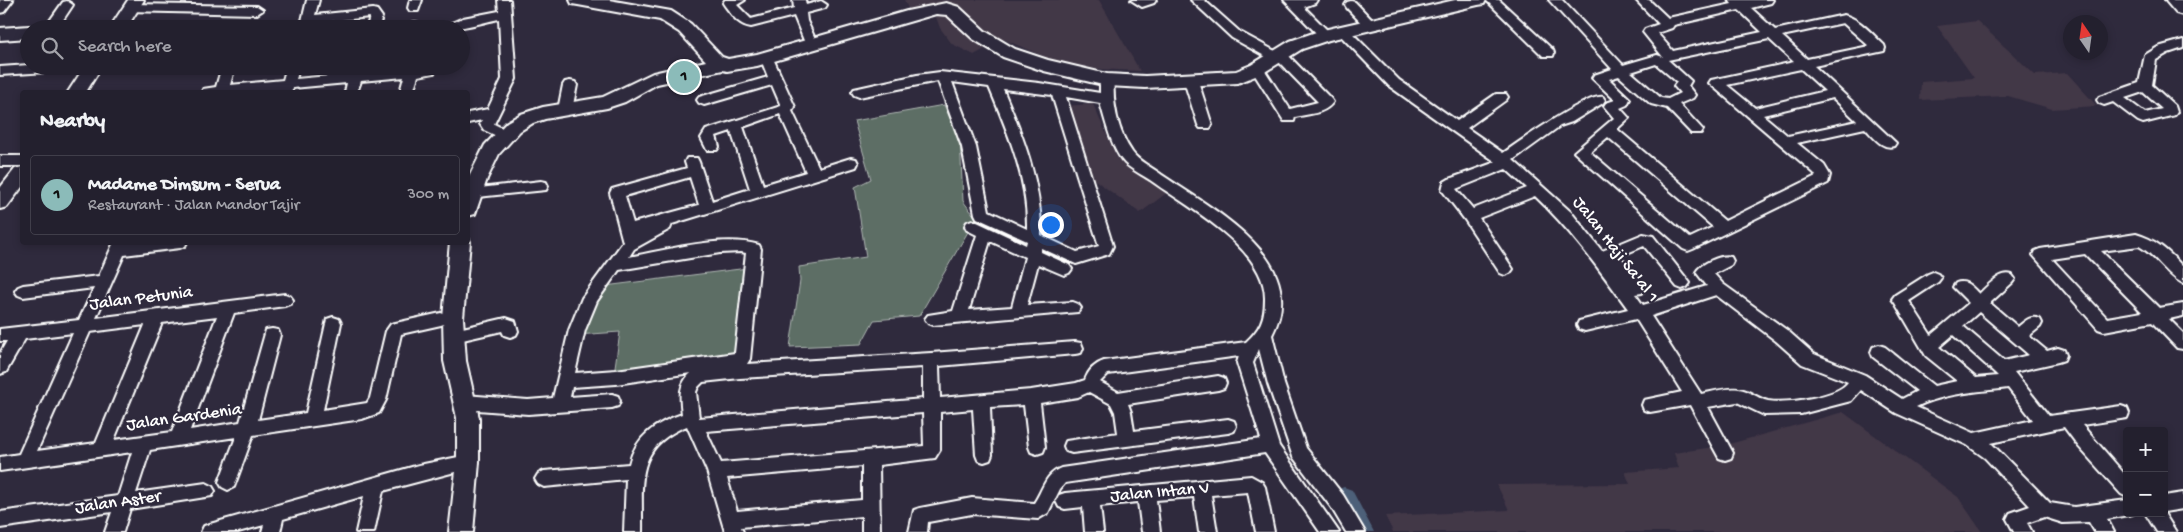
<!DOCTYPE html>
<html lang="en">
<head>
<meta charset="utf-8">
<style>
	:root { --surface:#23202e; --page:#2f2d3a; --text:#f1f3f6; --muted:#a3a3aa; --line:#403e4a; --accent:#8bbbb9 }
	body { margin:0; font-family:"Gochi Hand",sans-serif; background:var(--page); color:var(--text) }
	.controls { position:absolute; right:15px; bottom:15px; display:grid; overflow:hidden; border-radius:5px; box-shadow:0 2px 8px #0003 }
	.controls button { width:45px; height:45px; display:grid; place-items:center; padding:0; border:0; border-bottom:1px solid var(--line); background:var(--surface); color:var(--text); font:25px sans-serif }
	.compass { position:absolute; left:2063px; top:15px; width:45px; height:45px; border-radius:50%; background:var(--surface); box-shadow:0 2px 8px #0003; rotate:347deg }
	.you { position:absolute; left:1050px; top:224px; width:18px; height:18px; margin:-12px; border:4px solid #fff; border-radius:50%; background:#1a73e8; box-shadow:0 0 0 8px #1a73e833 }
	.badge { display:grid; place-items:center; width:32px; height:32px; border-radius:50%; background:var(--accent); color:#111; font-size:16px; font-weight:700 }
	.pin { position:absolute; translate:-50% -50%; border:2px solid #fff; box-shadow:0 1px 5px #0006 }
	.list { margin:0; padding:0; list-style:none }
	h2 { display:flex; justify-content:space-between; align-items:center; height:65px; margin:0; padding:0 20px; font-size:21px }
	h2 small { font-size:16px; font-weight:400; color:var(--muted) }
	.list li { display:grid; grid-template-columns:32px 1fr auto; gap:15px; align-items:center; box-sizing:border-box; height:80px; margin:0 10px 10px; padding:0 10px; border:1px solid var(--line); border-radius:5px }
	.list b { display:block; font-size:19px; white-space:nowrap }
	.list p { margin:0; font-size:16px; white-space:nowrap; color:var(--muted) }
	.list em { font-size:16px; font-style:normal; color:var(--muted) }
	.icon { flex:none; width:28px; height:28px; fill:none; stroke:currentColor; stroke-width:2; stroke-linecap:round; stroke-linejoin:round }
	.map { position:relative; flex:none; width:2183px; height:532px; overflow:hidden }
	.search { position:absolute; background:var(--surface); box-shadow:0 2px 8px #0003; left:20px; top:20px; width:450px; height:55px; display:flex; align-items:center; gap:12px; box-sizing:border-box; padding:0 18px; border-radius:28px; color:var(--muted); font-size:19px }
	.panel { position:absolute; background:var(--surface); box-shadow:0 2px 8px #0003; left:20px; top:90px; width:450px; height:155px; border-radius:5px }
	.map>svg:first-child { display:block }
</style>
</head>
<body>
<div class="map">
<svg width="2183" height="532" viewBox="0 0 2183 532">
	<rect width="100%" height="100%" fill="#2f2a3d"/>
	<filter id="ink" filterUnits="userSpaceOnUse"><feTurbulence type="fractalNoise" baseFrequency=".02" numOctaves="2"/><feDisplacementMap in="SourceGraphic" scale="10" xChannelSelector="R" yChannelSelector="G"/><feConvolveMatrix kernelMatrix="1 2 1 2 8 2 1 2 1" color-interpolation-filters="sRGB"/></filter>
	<g filter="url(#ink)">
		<g fill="#423747">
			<path d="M904,0H1099L1140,71L1096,69L1050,59L1003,39L974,55L952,44L940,28L933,9L911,14Z"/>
			<path d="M1977,21L2035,75L2067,73L2097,106L2052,109L2008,96L1920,100L1921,82L1974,78L1937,26Z"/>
			<path d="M1093,104L1117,158L1168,192L1140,213L1084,172L1064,106Z"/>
			<path d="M1843,412L1958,497L1982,532H1393L1385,516L1509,510L1497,485L1630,484L1625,472L1679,468L1674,453L1726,445Z"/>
		</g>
		<g fill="#5d6e65" stroke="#aeb6b2">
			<path d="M944,105L960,140L963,201L976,218L919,316L874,320L861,344L790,347L800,281L799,267L866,257L855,187L871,179L854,121Z"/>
			<path d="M756,267L746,355L614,374L620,332L576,335L597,287Z"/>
		</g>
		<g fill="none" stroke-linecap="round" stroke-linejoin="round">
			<path fill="#4e6079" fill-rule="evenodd" d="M1344,487L1352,490L1374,532H1351L1333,497L1336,490Z"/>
			<defs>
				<g id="minor">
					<path d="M0,0H13L4,12L0,13Z"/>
					<path d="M307,0H319L315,15L373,9L377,10L382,17L378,29H366L370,17L313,23L312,29H300Z"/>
					<path d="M410,0H422L418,11H410L408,8Z"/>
					<path d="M498,0H510L516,79L494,124L510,132L512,135L510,138L505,140L484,130L480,124L482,120L468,123V113L488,109L502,79L499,19C480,23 462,29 443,29L445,26L463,18L499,11Z"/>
					<path d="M725,0H745L737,5L751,19L794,8L793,0H805L806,5L821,1L827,5L825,8L806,13L807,21L817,43L811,47L805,43L794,16L751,27C738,25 733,16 725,6L723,3Z"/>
					<path d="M1131,0H1156L1154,3L1142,7Z"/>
					<path d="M1191,0H1204L1240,32L1275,51H1284L1331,99L1333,102C1325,114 1308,114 1295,117L1294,121H1284L1251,69L1252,66H1262L1290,109L1318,102L1277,60L1270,59L1232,38Z"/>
					<path d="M1284,0H1317L1315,3L1304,7L1329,32L1331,35L1329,38H1321Z"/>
					<path d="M1486,0H1499L1553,50L1554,53L1553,56H1543Z"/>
					<path d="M1549,0H1562L1623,65L1657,55L1663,57L1643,32L1645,29L1659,24L1636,0H1649L1668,18L1732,4L1729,0H1773L1771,3L1751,8L1775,30L1844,15C1860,19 1872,34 1884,45L1885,48L1884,51L1814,66L1896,143L1894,146C1882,150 1873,136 1865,128L1797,143L1824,165L1830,175L1828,183L1693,249L1688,251L1683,249L1574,152L1614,118L1604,106L1606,103L1615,100L1592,78L1594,75L1612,69ZM1739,10L1762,32L1673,51L1657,33L1672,28L1674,25ZM1843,23L1869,46L1807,59L1782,36ZM1769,39L1794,62L1716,79L1711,80L1709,83L1814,173L1816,176L1725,221L1617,129L1629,118L1620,108L1627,105L1630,99L1609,79L1619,76L1651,104L1667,108L1691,133H1701L1703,130L1679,104L1693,98L1695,95L1688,86L1691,81L1668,60ZM1656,64L1677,82L1674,86L1680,93L1668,99L1661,98L1631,72ZM1801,69L1825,91L1755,108L1727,85ZM1833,98L1857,121L1788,136L1763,115ZM1608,137L1713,227L1690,238L1590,152Z"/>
					<path d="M67,1L73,5L57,29H44L63,2Z"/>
					<path d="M1351,1L1355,2L1373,21L1375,24L1373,27H1365L1347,8L1345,5L1347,2Z"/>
					<path d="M130,4L257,6L263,10L257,14L126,11L124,8Z"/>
					<path d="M415,22L419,23L421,29H409L411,23Z"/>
					<path d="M1342,26L1346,27L1399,80L1457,121L1496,94H1506L1508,97L1506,100L1467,128L1503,153C1519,142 1588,93 1603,97L1605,100L1603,103L1572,122L1560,126L1513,160L1571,212L1602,251L1643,234L1653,236L1690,283L1687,287L1682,289L1677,287L1644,246L1620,256L1645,289L1642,293L1635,294L1643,305L1707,286L1696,272C1701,263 1722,254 1731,257L1733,261L1731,265L1714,274L1723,284L1788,331L1814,354L1865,375L1902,399L1917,391L1873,357L1871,352L1873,347L1879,345L1885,347L1934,386L1957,381L1926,356L1895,303L1892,299L1895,295L1928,274L1933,272L1938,274L1941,278L1938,282L1909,301L1931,335L1969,303L1953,287L1956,283C1966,279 1972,287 1979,294C1988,286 2000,271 2012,275L2015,279L2012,283L1990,303L2018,327C2025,321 2030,315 2040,319L2042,323L2040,327L2029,336L2047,351L2058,348L2064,350L2066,355L2064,360L2058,362L2014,372L2049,416L2121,406L2127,408L2129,413L2127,418L2082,425L2127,477V497L2121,494L2079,447L2064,427L1991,443L2050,503L2074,507L2127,500V513L2133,514L2107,519L2114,532H2095L2089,522L2063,523L2044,517L2027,523L2032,532H2014L2007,519L2010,513L2030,506L1985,458L1967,445L1896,413L1861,390L1851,401L1801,414L1764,415L1737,402L1708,407L1733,453L1731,458L1725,460L1719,458L1690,405L1650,412L1644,410L1642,405L1644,400L1682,392L1636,319L1585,331L1579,329L1577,325L1579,321L1628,309C1599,269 1571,230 1535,196L1479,218L1513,269L1510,273L1505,275L1500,273L1465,220L1442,190L1444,182L1449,179L1496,162L1389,86L1338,33L1336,30ZM1506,169L1527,188L1473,209L1456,189ZM1716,295L1776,341L1802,364L1848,382C1838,397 1786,404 1768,401C1758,399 1749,390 1739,389C1728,387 1712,392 1701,394L1651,316ZM1979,312L2029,355L2004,361L1963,326ZM1953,335L1995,373L1998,376L1976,378L1939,347ZM2008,388L2033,420L1974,433L1916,407C1944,393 1977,392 2008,388Z"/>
					<path d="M2183,40V48L2168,53L2156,60L2152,85L2175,106L2177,112L2175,115L2143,123L2138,121L2113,102L2104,105L2099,103L2097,100L2099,97L2139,83L2145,55L2158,47ZM2143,92L2162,109L2145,113L2125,98Z"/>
					<path d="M766,53L771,54L795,107L792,111L819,168L851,158L856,159L858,163L856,167L672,224L670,229L634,249L629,257C666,250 724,234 759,245L761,249L750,359L747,364L931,353L1075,342L1081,343L1083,348L1081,353L1075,354L939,366L940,398L1031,390L1076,383L1085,380C1088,371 1095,364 1104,361L1246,342C1260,329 1265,319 1265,299C1266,248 1187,207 1150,180C1141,174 1128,168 1122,160C1111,146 1105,119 1100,103L1066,97L1113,246L1109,254L1076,264L1041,248V252L1069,265L1072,269L1069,273L1064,275L1038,264L1027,305L1073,302L1078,304L1081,308L1078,312L933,325L928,323L925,319L928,315L953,311L977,235L967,230L965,226L967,222L972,220L977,222L1026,245L1027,241L977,218L975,214L962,147L938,81L859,97L854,95L852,92L854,89L917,75L940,72L1039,83L1100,93V80L1107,76L1114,80C1112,104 1118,132 1132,152C1138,161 1153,168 1162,175C1212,209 1312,260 1272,335L1284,384L1306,448L1343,495L1365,532H1346L1331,507L1293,457L1268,384L1259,349L1253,363L1279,446L1339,532H1320L1265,453L1065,483L1060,489L1048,513L1038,519L972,514L928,522L927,532H909L914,510L920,508L972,498L1034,503C1043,490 1045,474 1061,468L1261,439L1237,363L1239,356L1108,374L1100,382L1118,392L1218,376L1224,378L1226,383L1224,388L1218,390L1128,404L1131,412L1134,431L1228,419L1234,421L1236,426L1234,431L1228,433L1072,453L1066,451L1064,446L1066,441L1118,433L1115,412L1111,404L1089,392L1078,397L1040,403L1045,447L1043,452L1037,454L1031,452L1029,447L1024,405L990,407L992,455L990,460L984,462L978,460L976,455L973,409L940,412V450L935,458L879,465L880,532H862V516L741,527L743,532H725L707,471L687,426C633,447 643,484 642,532H624L626,479L544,487L538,484L535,479L538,474L544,471L629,464C636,436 656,423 682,414C680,397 678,385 691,373L616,384L572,387L570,397L612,394L618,396L620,401L618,406L612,408L528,414L465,409L459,407L457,402L459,397L465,395L528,400L553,398L569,330L582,298L623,242L610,193L612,189L687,168L685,162L687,158H697L699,162L712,201L750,189L731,131L716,136L719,147L717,150H707L701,138L706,130L781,106L772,85L704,105L699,103L697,100L699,97L768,77L760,57ZM952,82L989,87C1008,132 1028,179 1027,229L989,211L976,147ZM1003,89L1052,95L1099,246L1077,252L1041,235C1042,184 1023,136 1003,89ZM780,114L806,172L763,185L743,127ZM690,177L699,205L633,223L625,196ZM990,241L1025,257L1012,307L969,310ZM741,252L746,253L735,353L616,370L575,373L585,330L597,301L619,270L720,253ZM923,367V399L699,418L696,392L698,387L703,382L740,378ZM923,413L924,446L721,463L706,431ZM862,466V500L737,511L727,478Z"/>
					<path d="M29,65V66H85L79,70L0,75V67Z"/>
					<path d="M222,66H235L230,85L283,80L287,66H300L296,79L350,74L352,66H365L364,72L442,66L434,73L418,76L413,92H400L404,77L361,81L357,92H345L347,83L293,88L291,92H279V90L249,92H202L203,89L216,87Z"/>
					<path d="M1191,77L1198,81L1212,125L1210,128H1200L1198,125L1184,81Z"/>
					<path d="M570,81L575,82L577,85L572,110L570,113H560L558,110L563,85L565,82Z"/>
					<rect x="0" y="156" width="22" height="10"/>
					<path d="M541,181L546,182L548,186L546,190L468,198V190L471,189Z"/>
					<path d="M2136,234C2157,240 2169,252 2183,267V283C2169,278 2156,255 2139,246L2101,251L2159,308L2183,304V316L2169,319L2183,333V349L2177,348L2152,322L2104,331L2098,329L2033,255L2035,251L2040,249ZM2085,254L2142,312L2107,318L2052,259Z"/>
					<path d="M114,242H187L185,246L180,248L124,255L96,318L285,294L290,296L293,300L290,304L285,306L234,313L190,430L240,422L266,330L272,329L278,330L280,335L258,420L306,413L327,319L333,317L339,319L341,323L323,410L367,403L370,398L386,331L391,324L441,313L446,315L449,319L446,323L441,325L401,334L386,400L379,413L362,419L253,435L234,487L228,490L222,487L219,482L236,437L150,450L136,493L206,483L212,486L215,491L212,496L130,509L123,532H105L112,512L0,528V512L118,496L132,452L0,471V457L19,454L73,333L25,339L6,372L0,374V353L7,341H0V329L79,320L94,288L23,297L18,295L15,291L18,287L23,285L99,276ZM217,316L172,432L114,440L162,323ZM145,325L96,443L37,451L90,332Z"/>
					<path d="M506,318L515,321L518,331L516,335L510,337L504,335L502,331L454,342L448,341L446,336L448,331L454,330Z"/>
					<path d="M468,455L474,457L476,462L474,467L383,491L374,532H356L364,496L283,519L280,532H262L264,525L238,532H201L204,526L210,524L419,465Z"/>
					<path d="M1251,476L1262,482L1265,487L1274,532H1256L1248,492L1211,495L1217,532H1199L1194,497L1156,500L1160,532H1142L1138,502L1100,506L1103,532H1085L1083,507L1065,509L1059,507L1056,501L1059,495L1065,493Z"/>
					<path d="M2183,493V509L2164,512V496Z"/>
					<path d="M2145,513H2164L2176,532H2157Z"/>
				</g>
				<g id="major">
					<path d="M128,0H144L126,29H109Z"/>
					<path d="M570,0H609L671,11L691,24L722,57L728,59L757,54L907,11L946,3L959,7L985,31L1015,49L1048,60L1107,74L1145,76L1236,71L1251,65L1290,41L1319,31L1455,0H1486L1484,4L1478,5L1329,40L1302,49L1263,73L1238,83L1145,88L1107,86L1044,71L1003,57L973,39L947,15L936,14L757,66L727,71L723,70L657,84L625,102L607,108L545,119L533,123L520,131L499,154L487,179L475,214L468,216V179L485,145L507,122L521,114L543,107L603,97L653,73L706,61L679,32L660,20L578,5L572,4Z"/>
					<path d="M29,26L35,29H29V38L0,40V28Z"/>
					<path d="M85,66H102L86,92H68Z"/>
					<path d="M22,167V187L7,207L0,209V188L15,169Z"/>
					<path d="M468,238L470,242L463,318L466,361L479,418V462L473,532H449L457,462V418L444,361L443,318L450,242H468Z"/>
				</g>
				<path id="highway" d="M2165,0H2183V15L2176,13Z"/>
			</defs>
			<use href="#minor" stroke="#fff" stroke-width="4"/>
			<use href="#major" stroke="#fff" stroke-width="4"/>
			<use href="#highway" stroke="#fff" stroke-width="4"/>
			<use href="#minor" fill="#2f2a3d" fill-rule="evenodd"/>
			<use href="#major" fill="#2f2a3d" fill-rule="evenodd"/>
			<use href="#highway" fill="#2f2a3d" fill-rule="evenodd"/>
		</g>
	</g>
	<g text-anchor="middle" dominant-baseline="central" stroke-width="4.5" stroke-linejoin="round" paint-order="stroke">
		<g font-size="18" fill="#fff" stroke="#2f2a3d">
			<text transform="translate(1615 250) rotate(52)">Jalan Haji Sa'al 1</text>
			<text transform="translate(141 299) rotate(-7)">Jalan Petunia</text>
			<text transform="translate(184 418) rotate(-8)">Jalan Gardenia</text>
			<text transform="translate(1160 493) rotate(-5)">Jalan Intan V</text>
			<text transform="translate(118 503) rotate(-8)">Jalan Aster</text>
		</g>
	</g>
</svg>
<div class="controls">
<button>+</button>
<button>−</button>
</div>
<svg class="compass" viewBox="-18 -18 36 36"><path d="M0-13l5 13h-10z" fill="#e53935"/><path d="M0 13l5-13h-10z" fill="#a3a3aa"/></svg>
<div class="you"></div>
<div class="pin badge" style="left:684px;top:77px">1</div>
<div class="search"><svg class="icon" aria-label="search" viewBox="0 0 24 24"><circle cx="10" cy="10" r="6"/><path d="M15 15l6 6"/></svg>Search here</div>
<section class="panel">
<h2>Nearby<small></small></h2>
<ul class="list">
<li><span class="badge">1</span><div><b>Madame Dimsum - Serua</b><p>Restaurant · Jalan Mandor Tajir</p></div><em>300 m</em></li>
</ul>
</section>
</div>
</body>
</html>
